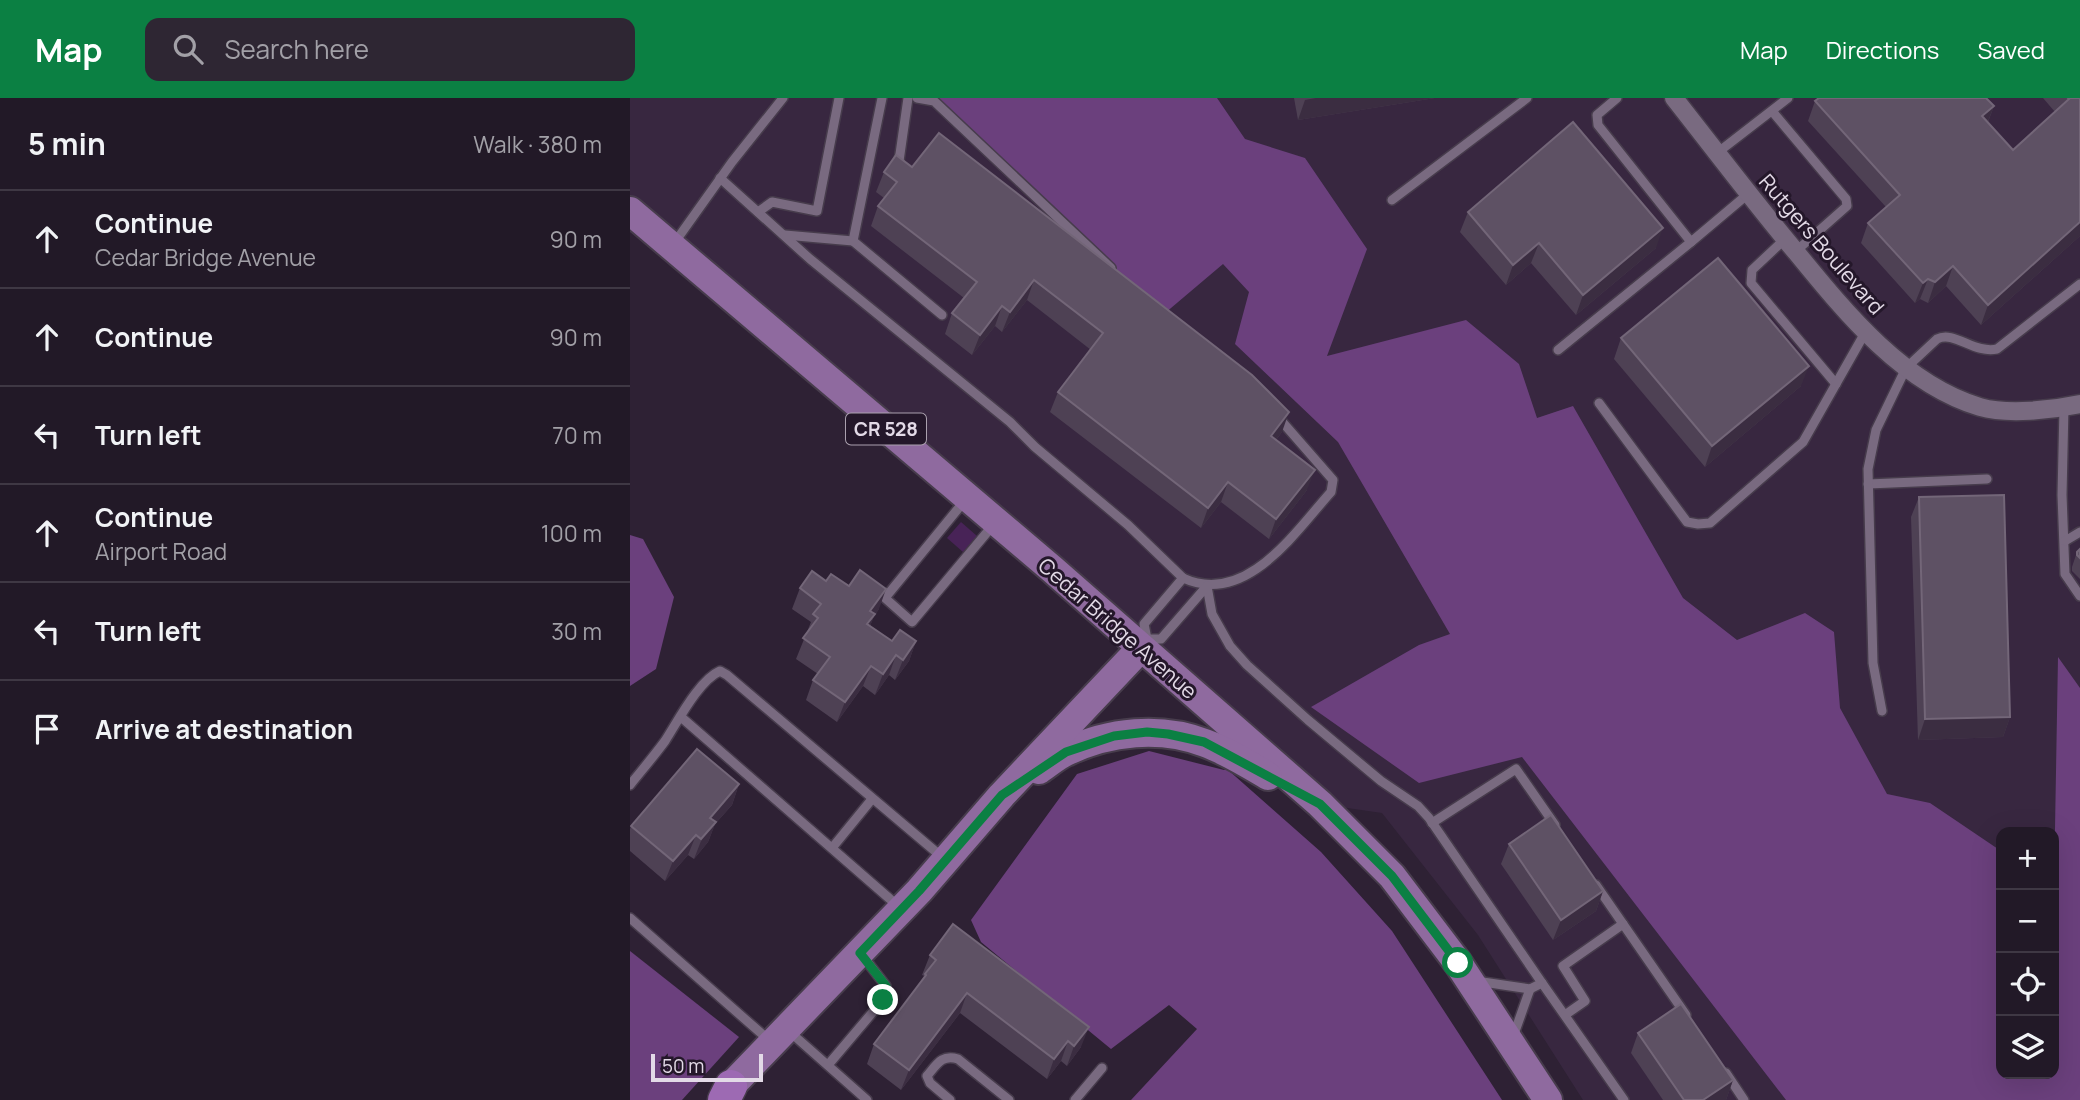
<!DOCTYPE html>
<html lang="en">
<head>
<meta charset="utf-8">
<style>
	:root { --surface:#221927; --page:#2e2633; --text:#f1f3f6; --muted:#a2a0a7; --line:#3f3844; --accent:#0b8043 }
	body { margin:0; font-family:Manrope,sans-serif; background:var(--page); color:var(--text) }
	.controls { position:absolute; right:21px; bottom:21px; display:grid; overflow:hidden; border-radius:14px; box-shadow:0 7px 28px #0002 }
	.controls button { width:63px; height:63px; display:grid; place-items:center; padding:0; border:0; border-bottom:2px solid var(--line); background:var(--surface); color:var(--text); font:35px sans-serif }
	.scale { position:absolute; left:21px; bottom:18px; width:112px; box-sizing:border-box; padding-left:7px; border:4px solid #e3dae7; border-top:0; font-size:19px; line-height:24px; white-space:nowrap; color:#e3dae7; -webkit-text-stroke:5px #24172a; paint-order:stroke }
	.stop { position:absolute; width:21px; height:21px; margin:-16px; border:5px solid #0b8043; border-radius:50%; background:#fff }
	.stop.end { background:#0b8043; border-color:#fff; box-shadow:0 2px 7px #0008 }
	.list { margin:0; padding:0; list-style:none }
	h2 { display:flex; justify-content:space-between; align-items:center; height:91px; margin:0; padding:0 28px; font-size:30px }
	h2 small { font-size:23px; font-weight:400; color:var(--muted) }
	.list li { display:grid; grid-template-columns:46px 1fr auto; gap:21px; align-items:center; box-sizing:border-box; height:98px; padding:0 28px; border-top:2px solid var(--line) }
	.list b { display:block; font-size:26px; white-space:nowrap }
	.list p { margin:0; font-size:23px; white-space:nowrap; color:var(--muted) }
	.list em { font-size:23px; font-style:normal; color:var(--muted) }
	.icon { flex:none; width:38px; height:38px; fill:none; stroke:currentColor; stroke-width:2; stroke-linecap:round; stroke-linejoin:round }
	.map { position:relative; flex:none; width:1450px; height:1002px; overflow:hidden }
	header { display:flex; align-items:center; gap:42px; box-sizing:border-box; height:98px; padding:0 35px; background:var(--accent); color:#fff }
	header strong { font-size:33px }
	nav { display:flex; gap:38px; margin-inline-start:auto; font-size:24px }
	.search { width:490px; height:63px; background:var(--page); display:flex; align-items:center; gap:18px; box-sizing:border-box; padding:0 24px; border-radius:14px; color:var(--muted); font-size:26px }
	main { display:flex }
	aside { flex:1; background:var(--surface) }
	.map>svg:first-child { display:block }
</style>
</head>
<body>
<header>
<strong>Map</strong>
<div class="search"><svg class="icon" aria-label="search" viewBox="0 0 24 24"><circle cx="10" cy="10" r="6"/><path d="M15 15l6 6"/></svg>Search here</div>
<nav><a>Map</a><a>Directions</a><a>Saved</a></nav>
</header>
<main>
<aside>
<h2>5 min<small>Walk · 380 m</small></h2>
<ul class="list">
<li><svg class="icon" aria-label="ahead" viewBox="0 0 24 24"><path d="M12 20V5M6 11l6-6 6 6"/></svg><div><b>Continue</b><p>Cedar Bridge Avenue</p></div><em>90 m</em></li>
<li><svg class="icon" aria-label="ahead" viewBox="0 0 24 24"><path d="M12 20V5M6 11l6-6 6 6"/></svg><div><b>Continue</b></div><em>90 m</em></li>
<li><svg class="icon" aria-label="left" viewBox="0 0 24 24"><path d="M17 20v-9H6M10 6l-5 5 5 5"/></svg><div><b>Turn left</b></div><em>70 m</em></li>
<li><svg class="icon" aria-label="ahead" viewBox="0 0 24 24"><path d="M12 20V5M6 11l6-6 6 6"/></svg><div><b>Continue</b><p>Airport Road</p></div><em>100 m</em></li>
<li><svg class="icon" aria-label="left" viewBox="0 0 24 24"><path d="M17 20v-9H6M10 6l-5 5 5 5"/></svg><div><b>Turn left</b></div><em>30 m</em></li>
<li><svg class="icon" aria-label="arrive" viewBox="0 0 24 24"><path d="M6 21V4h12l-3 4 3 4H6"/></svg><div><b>Arrive at destination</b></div></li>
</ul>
</aside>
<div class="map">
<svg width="1450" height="1002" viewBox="0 0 1450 1002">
	<rect width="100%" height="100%" fill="#2e2134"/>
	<path fill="#382740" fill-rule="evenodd" d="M0,0H1450V1002H953L848,837L752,715L690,706L0,110ZM1371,734H1424V976H1371Z"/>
	<path fill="#482357" d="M331,424L347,438L333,454L317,440Z"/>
	<g fill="#6b407d">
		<path d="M272,0H587L615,41L675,60L737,151L697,258L836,222L889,266L907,320L943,308L1053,500L1107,542L1175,515L1204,534L1210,610L1257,696L1300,705L1371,753V976H1424V788L1428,559L1450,590V1002H1156L892,659L789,685L681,609L789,547L820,536L708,344L605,246L619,194L593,166L528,221L306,7Z"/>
		<path d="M0,437L13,441L44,499L26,571L0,588Z"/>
		<path d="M519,653L594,672L597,671L691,754L762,833L872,1002H501L567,931L539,907L481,951L351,844L341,822L447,676Z"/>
		<path d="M0,853L109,939L52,1002H0Z"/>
	</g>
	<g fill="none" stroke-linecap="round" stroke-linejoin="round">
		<defs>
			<g id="lane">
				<path d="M252,0L223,143L312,217"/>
				<path d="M287,0L304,3L481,170"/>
				<path d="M987,0L967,17L968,27L1061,144L1118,96"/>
				<path d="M1142,13L1216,101L1217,108L1165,154"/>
				<path d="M1087,55L1158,0"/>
				<path d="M268,70L278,0"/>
				<path d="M90,80L180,161L380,324L405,349L498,427L553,480C616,509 665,434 701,394L703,382L648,319"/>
				<path d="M762,102L897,0"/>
				<path d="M128,114L142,104L187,113L209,0"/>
				<path d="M155,137L223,143"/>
				<path d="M1155,141L1122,172L1121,185L1206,286"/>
				<path d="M45,144L102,64L153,0"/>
				<path d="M928,252L1061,144"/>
				<path d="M969,305L1057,424L1068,426L1080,425L1173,344L1236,233"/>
				<path d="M1434,309L1432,397L1435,476L1450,498"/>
				<path d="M1238,386L1357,381"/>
				<path d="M336,401L255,500L282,524L364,426"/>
				<path d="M1435,443L1450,434"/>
				<path d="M577,488L582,516L600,548L617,567L678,622L751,683L788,708L799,720L912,885L900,891L846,883"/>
				<path d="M517,541H531L577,488"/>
				<path d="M517,541L514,526L553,480"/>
				<path d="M1252,613L1243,565L1238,371L1246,332L1276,270L1307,241C1324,232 1344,256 1367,251L1450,186"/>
				<path d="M51,619L268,808"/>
				<path d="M0,687C12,672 24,658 35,643C48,623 69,582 90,573L97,577L312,759"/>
				<path d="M802,725L886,671L925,727"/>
				<path d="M202,750L242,701"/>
				<path d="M966,787L1056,917"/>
				<path d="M0,820L141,944"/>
				<path d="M912,885L994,1002"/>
				<path d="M935,917L955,903L933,868L993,826"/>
				<path d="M160,934L237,1002"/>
				<path d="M883,939L900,891"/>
				<path d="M198,967L253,902L256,893V888L232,857"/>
				<path d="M1096,975L1114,1002"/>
				<path d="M320,1002L300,985L297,978C307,966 312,956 328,961L379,1002"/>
				<path d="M445,1002L472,970"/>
			</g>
			<path id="street" d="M1044,0C1085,52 1124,104 1166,154C1215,214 1273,286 1350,309C1378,317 1422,312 1450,306"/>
			<g id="primary">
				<path d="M0,113L422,471L690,706L762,778L828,865L918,1002"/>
				<path d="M409,672C418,666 427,658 436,654C479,633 531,628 575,645C597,653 618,666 638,678"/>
				<path d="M101,988L289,793L372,697L510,551"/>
			</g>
			<path id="highway" d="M94,1002L101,988"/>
		</defs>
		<use href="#lane" stroke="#473c4c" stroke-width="12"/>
		<use href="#street" stroke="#473c4c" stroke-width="21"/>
		<use href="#primary" stroke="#473c4c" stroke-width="32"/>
		<use href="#highway" stroke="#473c4c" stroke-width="35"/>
		<use href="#lane" stroke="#796a80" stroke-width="9"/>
		<use href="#street" stroke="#796a80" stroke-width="18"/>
		<use href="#primary" stroke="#8f6a9f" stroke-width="28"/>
		<use href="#highway" stroke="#9d6ab3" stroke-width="32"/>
	</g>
	<g fill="#4e4154">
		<path d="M664,0H805L668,22Z"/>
		<path d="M1413,0H1450V138L1351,227L1316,188L1298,205L1290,201L1285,205L1231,145L1238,125L1256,109L1178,23L1185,3L1364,8L1358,24L1383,52L1425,14Z"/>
		<path d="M282,69L652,334L646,342L677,392L639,441L591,404L571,430L420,314L428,294L461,252L397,202L372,234L365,228L342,257L315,236L322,215L334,200L241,128L248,108L254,100L246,94L254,74Z"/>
		<path d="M838,114L1026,150L946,217L901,165L876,187L830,134Z"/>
		<path d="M991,240L1171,288L1075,369L984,261Z"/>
		<path d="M1289,399L1380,619L1373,639L1288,642L1281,419Z"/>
		<path d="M1450,451V481L1442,473V469L1447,454Z"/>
		<path d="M196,483L249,511L244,518L240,528L262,543H286L279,563L265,582L259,577L245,597L233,588L207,624L176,602L183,582L188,576L166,561L181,524L162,511L170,490Z"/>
		<path d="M109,686L102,707L85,726L78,744L64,761L58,757L35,783L0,753V731L1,728Z"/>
		<path d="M879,746L973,793L966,813L923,842L871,766Z"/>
		<path d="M300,857L451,949L437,968L431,963L417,981L330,915L271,992L237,966L244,946L293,882L294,878L292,877Z"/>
		<path d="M1008,935L1103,982L1096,1002H1033L1001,955Z"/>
	</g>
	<g fill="#3b2d41">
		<path d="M686,0H805L668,22L675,2Z"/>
		<path d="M1364,8L1356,28L1352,18Z"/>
		<path d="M1450,124V138L1351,227L1358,207Z"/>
		<path d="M1033,130L1026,150L946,217L953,197Z"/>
		<path d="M909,145L901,165L876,187L883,167Z"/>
		<path d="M1323,168L1316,188L1298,205L1305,184Z"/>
		<path d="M1298,181L1290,201L1285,205L1293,185Z"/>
		<path d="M404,182L397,202L372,234L380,214Z"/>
		<path d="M372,208L365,228L342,257L350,237Z"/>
		<path d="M1179,268L1171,288L1075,369L1082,348Z"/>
		<path d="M659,314L652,334L633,358L641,338Z"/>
		<path d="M685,372L677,392L639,441L646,421Z"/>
		<path d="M598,384L591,404L571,430L578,410Z"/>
		<path d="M256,491L249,511L244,518L237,536L230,546L240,513Z"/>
		<path d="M286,543L279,563L265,582L273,562Z"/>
		<path d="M266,557L259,577L245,597L253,576Z"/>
		<path d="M241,568L233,588L207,624L215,604Z"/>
		<path d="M1380,619L1373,639L1288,642L1295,621Z"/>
		<path d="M109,686L102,707L85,726L78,744L64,761L80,720Z"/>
		<path d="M66,737L58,757L35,783L43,763Z"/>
		<path d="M973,793L966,813L923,842L931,822Z"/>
		<path d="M337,895L330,915L271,992L279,972Z"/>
		<path d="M459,929L451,949L437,968L444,948Z"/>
		<path d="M438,943L431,963L417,981L424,961Z"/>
		<path d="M1103,982L1096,1002H1073Z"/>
	</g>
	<g fill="#5e5164" stroke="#736678" stroke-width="2">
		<path d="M1189,0H1356L1364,8L1352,18L1383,52L1439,1L1438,0H1450V124L1358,207L1323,168L1305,184L1298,181L1293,185L1238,125L1270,97L1185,3Z"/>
		<path d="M943,24L1033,130L953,197L909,145L883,167L838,114Z"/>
		<path d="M309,35L622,277L659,314L641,338L685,372L646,421L598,384L578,410L428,294L473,235L404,182L380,214L372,208L350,237L322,215L347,184L248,108L267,84L254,74L266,57L282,69Z"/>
		<path d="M1088,160L1179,268L1082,348L991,240Z"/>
		<path d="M1374,397L1380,619L1295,621L1289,399Z"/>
		<path d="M1450,451V460L1447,457V454Z"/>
		<path d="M230,472L256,491L240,513L245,516L237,526L262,543L270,532L286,543L273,562L266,557L253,576L241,568L215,604L183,582L200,559L173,540L188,520L183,516L191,506L170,490L182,473L196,483L201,476L219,488Z"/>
		<path d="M67,651L109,686L80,720L86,724L71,741L66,737L43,763L1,728Z"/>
		<path d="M921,717L973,793L931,822L879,746Z"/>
		<path d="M323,826L459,929L444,948L438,943L424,961L337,895L279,972L244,946L296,877L295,876L306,862L300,857Z"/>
		<path d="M1051,906L1103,982L1073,1002H1054L1008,935Z"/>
	</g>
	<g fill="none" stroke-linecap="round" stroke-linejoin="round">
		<path stroke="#0b8043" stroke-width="9" d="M253,902L256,893V888L230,855L289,793L372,697L436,654L484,638L517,634L538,636L574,644L690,706L762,778L828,865"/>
	</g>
	<g text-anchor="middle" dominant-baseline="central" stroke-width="6" stroke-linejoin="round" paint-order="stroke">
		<rect fill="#24172a" stroke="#aaa0ae" stroke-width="2" x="216" y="315.5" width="80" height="31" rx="5"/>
		<g font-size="19" font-weight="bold" fill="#e3dae7">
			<text x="256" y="331">CR 528</text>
		</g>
		<g font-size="21" fill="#e3dae7" stroke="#24172a">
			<text transform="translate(1192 146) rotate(49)">Rutgers Boulevard</text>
			<text transform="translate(488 530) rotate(41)">Cedar Bridge Avenue</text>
		</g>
	</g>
</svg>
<div class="controls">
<button>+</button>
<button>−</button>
<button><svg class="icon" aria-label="locate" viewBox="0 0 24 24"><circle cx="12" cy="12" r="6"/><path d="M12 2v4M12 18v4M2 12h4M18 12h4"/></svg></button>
<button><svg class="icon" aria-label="layers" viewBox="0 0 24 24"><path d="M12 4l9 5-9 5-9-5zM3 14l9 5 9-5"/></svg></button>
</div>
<div class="scale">50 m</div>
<div class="stop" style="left:828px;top:865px"></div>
<div class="stop end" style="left:253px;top:902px"></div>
</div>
</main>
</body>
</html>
